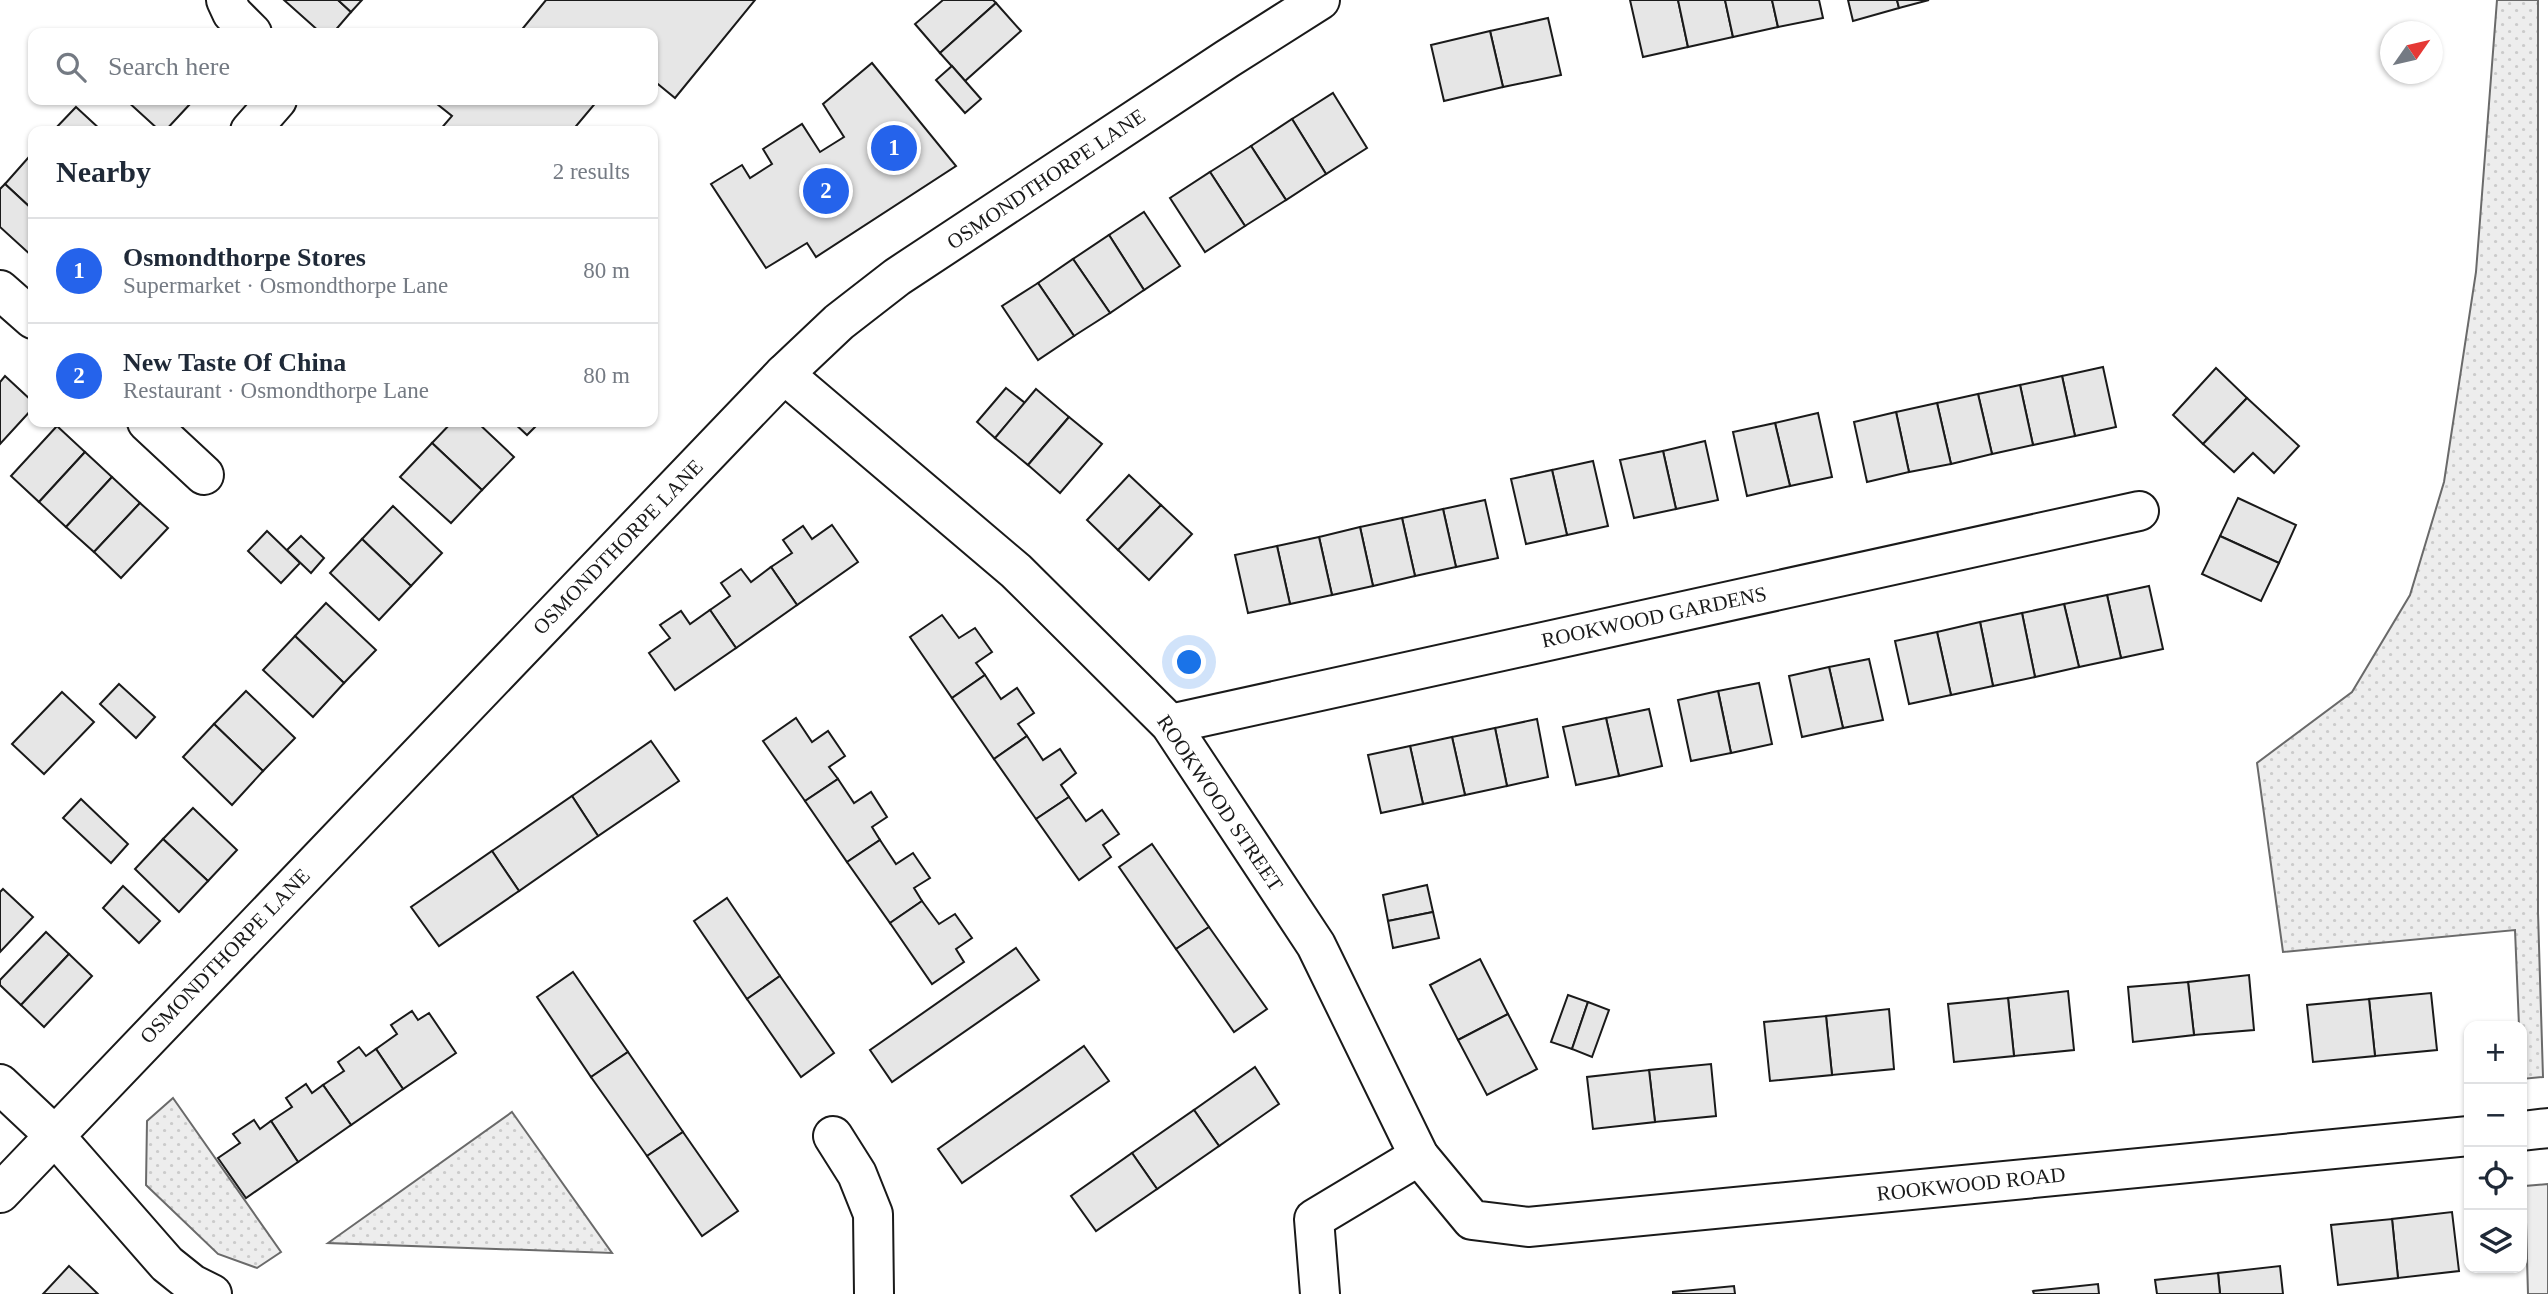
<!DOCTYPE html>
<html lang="en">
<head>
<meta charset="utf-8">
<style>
	:root { --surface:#fff; --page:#f6f6f7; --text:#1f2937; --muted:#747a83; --line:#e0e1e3; --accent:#2563eb }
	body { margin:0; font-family:Georgia,serif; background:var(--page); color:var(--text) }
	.controls { position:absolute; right:21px; bottom:21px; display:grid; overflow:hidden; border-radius:14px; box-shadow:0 2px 5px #0004 }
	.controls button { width:63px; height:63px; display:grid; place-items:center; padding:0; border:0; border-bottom:2px solid var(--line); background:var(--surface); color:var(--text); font:35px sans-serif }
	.compass { position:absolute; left:2380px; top:21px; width:63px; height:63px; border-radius:50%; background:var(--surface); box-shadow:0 2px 5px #0004; rotate:56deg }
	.you { position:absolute; left:1190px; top:663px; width:24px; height:24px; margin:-18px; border:5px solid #fff; border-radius:50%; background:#1a73e8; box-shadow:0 0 0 10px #1a73e833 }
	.badge { display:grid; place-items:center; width:46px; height:46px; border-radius:50%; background:var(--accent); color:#fff; font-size:23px; font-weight:700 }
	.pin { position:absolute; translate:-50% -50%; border:4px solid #fff; box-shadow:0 2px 7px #0006 }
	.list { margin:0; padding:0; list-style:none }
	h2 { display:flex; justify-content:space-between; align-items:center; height:91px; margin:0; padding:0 28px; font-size:30px }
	h2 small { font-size:23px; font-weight:400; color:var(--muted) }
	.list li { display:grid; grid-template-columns:46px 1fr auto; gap:21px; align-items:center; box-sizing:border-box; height:105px; padding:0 28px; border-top:2px solid var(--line) }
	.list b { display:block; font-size:26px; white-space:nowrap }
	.list p { margin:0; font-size:23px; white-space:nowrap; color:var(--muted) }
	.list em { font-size:23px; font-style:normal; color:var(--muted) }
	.icon { flex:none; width:38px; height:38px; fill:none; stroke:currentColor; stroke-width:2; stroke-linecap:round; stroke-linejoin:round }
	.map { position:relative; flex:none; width:2548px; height:1294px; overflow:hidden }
	.search { position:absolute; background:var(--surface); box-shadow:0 2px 5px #0004; left:28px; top:28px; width:630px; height:77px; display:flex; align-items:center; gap:18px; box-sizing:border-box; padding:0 24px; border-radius:14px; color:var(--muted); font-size:26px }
	.panel { position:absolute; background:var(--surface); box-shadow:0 2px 5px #0004; left:28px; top:126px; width:630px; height:301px; border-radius:14px }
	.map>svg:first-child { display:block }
</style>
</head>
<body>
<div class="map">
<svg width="2548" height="1294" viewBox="0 0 2548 1294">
	<defs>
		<pattern id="grass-dots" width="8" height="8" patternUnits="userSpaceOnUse" patternTransform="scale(1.75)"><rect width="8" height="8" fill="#ededed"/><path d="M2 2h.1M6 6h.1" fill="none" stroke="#cbcbcb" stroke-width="1.8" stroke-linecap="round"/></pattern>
	</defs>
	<rect width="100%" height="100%" fill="#fff"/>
	<g fill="url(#grass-dots)" stroke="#6a6a6a" stroke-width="2">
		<path d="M2497,0H2538V913L2543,1077L2522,1079V1026H2519L2515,930L2283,952L2257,763L2352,692L2410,595L2444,482L2476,272Z"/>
		<path d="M173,1098L281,1252L257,1268L218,1254L146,1185L147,1121Z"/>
		<path d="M512,1112L612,1253L328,1243Z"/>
	</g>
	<path fill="#ededed" stroke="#6a6a6a" stroke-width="2" d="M2548,1184V1294H2528L2525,1186Z"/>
	<g fill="#e6e6e6" stroke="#1a1a1a" stroke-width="2">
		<path d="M284,0H338L351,12L333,33H321Z"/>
		<path d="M338,0H362L351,12Z"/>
		<path d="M546,0H755L675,98L653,80V33H519Z"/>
		<path d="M943,0H993L996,3L940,53L915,24Z"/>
		<path d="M1630,0H1678L1688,47L1643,57Z"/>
		<path d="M1678,0H1725L1733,37L1688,47Z"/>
		<path d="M1725,0H1772L1778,27L1733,37Z"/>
		<path d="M1772,0H1819L1823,18L1778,27Z"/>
		<path d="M1848,0H1897L1899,8L1853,21Z"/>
		<path d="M1897,0H1929L1899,8Z"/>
		<path d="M996,3L1021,31L965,81L940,53Z"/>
		<path d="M1548,18L1561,75L1503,87L1490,31Z"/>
		<path d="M1490,31L1503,87L1444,101L1431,45Z"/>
		<path d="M872,63L956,166L816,257L807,243L766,268L711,184L742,165L750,178L772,164L763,149L802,124L820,152L844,137L823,104Z"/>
		<path d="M952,66L981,99L965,113L936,80Z"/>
		<path d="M1333,93L1367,148L1326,174L1292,119Z"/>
		<path d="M126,100H185L190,104L165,131H160Z"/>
		<path d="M432,100H598L572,131H439L452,116Z"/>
		<path d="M76,107L102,131H53Z"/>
		<path d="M1292,119L1326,174L1286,200L1251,146Z"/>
		<path d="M1251,146L1286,200L1245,226L1210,172Z"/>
		<path d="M28,158L33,163V210L5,184Z"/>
		<path d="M1210,172L1245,226L1205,252L1170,198Z"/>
		<path d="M5,184L33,210V257L0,227V189Z"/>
		<path d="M1144,212L1180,266L1144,290L1109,235Z"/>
		<path d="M1109,235L1144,290L1110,313L1073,259Z"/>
		<path d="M1073,259L1110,313L1074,336L1038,283Z"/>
		<path d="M1038,283L1074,336L1038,360L1002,306Z"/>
		<path d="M2103,367L2116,427L2075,436L2062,376Z"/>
		<path d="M2216,368L2247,398L2203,444L2173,415Z"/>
		<path d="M5,376L33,402V408L0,444V382Z"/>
		<path d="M2062,376L2075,436L2033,445L2020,385Z"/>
		<path d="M2020,385L2033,445L1992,454L1978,394Z"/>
		<path d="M1006,388L1025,403L995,438L977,422Z"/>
		<path d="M1036,389L1069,417L1028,465L995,438Z"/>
		<path d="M1978,394L1992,454L1951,464L1937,403Z"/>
		<path d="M2247,398L2299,446L2274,473L2253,453L2234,472L2203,444Z"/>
		<path d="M1937,403L1951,464L1909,472L1896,412Z"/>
		<path d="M1896,412L1909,472L1867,482L1854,422Z"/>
		<path d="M1818,413L1832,477L1790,486L1775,423Z"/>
		<path d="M1069,417L1102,444L1060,493L1028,465Z"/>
		<path d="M452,422H477L514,457L482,490L432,443Z"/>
		<path d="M513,422H540L527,435Z"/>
		<path d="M1775,423L1790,486L1747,496L1733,432Z"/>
		<path d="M57,426L85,452L39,502L11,476Z"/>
		<path d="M1705,441L1718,500L1676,509L1663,451Z"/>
		<path d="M432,443L482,490L451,523L400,477Z"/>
		<path d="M1663,451L1676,509L1634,518L1620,460Z"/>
		<path d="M85,452L112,477L66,527L39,502Z"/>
		<path d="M1593,461L1608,526L1567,535L1552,470Z"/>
		<path d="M1552,470L1567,535L1526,544L1511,479Z"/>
		<path d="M1129,475L1161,505L1118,550L1087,520Z"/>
		<path d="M112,477L140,503L94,552L66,527Z"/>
		<path d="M2238,498L2296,525L2279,563L2220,536Z"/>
		<path d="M1485,500L1498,558L1456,567L1443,509Z"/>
		<path d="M140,503L168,528L121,578L94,552Z"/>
		<path d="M1161,505L1192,534L1149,580L1118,550Z"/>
		<path d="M393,506L442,553L411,586L362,539Z"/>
		<path d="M1443,509L1456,567L1415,576L1402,518Z"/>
		<path d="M1402,518L1415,576L1373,586L1360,527Z"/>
		<path d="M832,525L858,562L797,605L771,567L792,553L783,540L803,526L812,539Z"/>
		<path d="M1360,527L1373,586L1332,595L1319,537Z"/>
		<path d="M267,531L300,563L281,583L248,551Z"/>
		<path d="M301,536L324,558L311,573L287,550Z"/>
		<path d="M2220,536L2279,563L2261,601L2202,574Z"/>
		<path d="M1319,537L1332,595L1290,604L1277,546Z"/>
		<path d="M362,539L411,586L379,620L330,573Z"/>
		<path d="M1277,546L1290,604L1248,613L1235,555Z"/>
		<path d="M771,567L797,605L736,648L710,610L730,596L721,583L741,569L751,582Z"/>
		<path d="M2149,586L2163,649L2121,658L2107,595Z"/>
		<path d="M2107,595L2121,658L2079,667L2064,604Z"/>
		<path d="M326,603L376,650L344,683L295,636Z"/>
		<path d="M2064,604L2079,667L2035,677L2022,613Z"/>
		<path d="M710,610L736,648L675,690L649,653L670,638L660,625L681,611L690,624Z"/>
		<path d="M2022,613L2035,677L1993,686L1980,622Z"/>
		<path d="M942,615L959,638L975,628L992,652L976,663L985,675L952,698L910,637Z"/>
		<path d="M1980,622L1993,686L1951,695L1937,632Z"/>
		<path d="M1937,632L1951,695L1909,704L1895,641Z"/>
		<path d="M295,636L344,683L313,717L263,670Z"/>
		<path d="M1869,659L1883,720L1843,728L1829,667Z"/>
		<path d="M1829,667L1843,728L1802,737L1789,676Z"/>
		<path d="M985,675L1001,699L1017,688L1034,713L1018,724L1027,736L994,759L952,698Z"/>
		<path d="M1759,683L1772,744L1731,753L1718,691Z"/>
		<path d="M119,684L155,717L136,738L100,704Z"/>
		<path d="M246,691L295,738L263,771L214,724Z"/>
		<path d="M1718,691L1731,753L1691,761L1678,700Z"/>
		<path d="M62,692L94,722L44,774L12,744Z"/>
		<path d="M1649,709L1662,766L1619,776L1606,718Z"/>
		<path d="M796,718L812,742L828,731L845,756L829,767L838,779L805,801L763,741Z"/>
		<path d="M1606,718L1619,776L1576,785L1563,727Z"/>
		<path d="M1537,719L1548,777L1507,786L1495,728Z"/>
		<path d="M214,724L263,771L232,805L183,757Z"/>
		<path d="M1495,728L1507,786L1465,795L1452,737Z"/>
		<path d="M1027,736L1043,760L1060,749L1076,773L1061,785L1069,797L1036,819L994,759Z"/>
		<path d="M1452,737L1465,795L1423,804L1410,746Z"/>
		<path d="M651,741L679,781L598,836L572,796Z"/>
		<path d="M1410,746L1423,804L1381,813L1368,755Z"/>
		<path d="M838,779L854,803L871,792L887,817L872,827L880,840L847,862L805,801Z"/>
		<path d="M572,796L598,836L519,891L492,851Z"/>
		<path d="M1069,797L1086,821L1102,810L1119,834L1103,845L1111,857L1079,880L1036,819Z"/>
		<path d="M81,799L128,844L111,863L63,818Z"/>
		<path d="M193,808L237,850L208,881L163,839Z"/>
		<path d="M163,839L208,881L179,912L135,869Z"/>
		<path d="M880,840L896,864L913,853L930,878L914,888L922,901L890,923L847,862Z"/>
		<path d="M1152,844L1209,927L1176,949L1119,867Z"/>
		<path d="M492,851L519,891L439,946L411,907Z"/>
		<path d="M1427,885L1433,912L1388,921L1383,895Z"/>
		<path d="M123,886L160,921L139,943L103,908Z"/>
		<path d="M3,889L33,917L0,952V892Z"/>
		<path d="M727,898L780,976L747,999L694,921Z"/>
		<path d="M922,901L939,924L955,914L972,938L956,949L964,962L932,984L890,923Z"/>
		<path d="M1433,912L1439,938L1393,948L1388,921Z"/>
		<path d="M1209,927L1267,1009L1234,1032L1176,949Z"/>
		<path d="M46,932L69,954L21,1005L0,985V980Z"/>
		<path d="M1016,948L1039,980L892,1082L870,1050Z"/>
		<path d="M69,954L92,976L44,1027L21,1005Z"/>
		<path d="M1480,959L1508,1014L1458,1040L1430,985Z"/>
		<path d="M573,972L628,1052L591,1077L537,997Z"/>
		<path d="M2249,975L2254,1030L2194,1035L2188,982Z"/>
		<path d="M780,976L834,1053L801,1077L747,999Z"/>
		<path d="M2188,982L2194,1035L2133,1042L2128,987Z"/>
		<path d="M2068,991L2074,1050L2014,1056L2008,998Z"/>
		<path d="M2431,993L2437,1050L2375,1056L2369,999Z"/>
		<path d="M1568,995L1588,1002L1572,1049L1551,1042Z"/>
		<path d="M2008,998L2014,1056L1954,1062L1948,1004Z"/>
		<path d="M2369,999L2375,1056L2313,1062L2307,1005Z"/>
		<path d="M1588,1002L1609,1010L1592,1057L1572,1049Z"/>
		<path d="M1889,1009L1894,1069L1832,1075L1826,1016Z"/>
		<path d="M412,1011L418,1020L429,1013L456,1053L403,1089L376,1049L397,1034L391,1025Z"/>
		<path d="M1508,1014L1537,1069L1487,1095L1458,1040Z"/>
		<path d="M1826,1016L1832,1075L1770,1081L1764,1022Z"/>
		<path d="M1084,1046L1109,1081L962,1183L938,1149Z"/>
		<path d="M359,1047L366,1056L376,1049L403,1089L351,1125L323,1085L344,1071L338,1062Z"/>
		<path d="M628,1052L683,1132L647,1156L591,1077Z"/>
		<path d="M1711,1064L1716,1116L1655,1122L1649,1070Z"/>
		<path d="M1255,1067L1279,1104L1219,1146L1194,1110Z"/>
		<path d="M1649,1070L1655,1122L1593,1129L1587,1077Z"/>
		<path d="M306,1084L312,1093L323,1085L351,1125L298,1162L271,1121L292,1107L286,1098Z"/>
		<path d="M1194,1110L1219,1146L1157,1189L1132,1153Z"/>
		<path d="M254,1120L260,1129L271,1121L298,1162L246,1198L218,1158L240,1143L233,1134Z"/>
		<path d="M683,1132L738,1211L702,1236L647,1156Z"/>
		<path d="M1132,1153L1157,1189L1096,1231L1071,1196Z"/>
		<path d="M2452,1212L2459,1271L2398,1278L2392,1219Z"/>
		<path d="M2392,1219L2398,1278L2338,1285L2331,1225Z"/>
		<path d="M69,1266L98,1294H43Z"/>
		<path d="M2280,1266L2283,1294H2220L2218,1273Z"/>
		<path d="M2218,1273L2220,1294H2157L2155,1280Z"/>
		<path d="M2098,1284L2099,1294H2034L2033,1291Z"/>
		<path d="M1734,1286L1735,1294H1673V1292Z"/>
	</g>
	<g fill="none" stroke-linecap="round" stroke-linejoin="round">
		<defs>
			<g id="street">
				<path d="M226,0L232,13L252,33"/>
				<path d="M250,131L277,100"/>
				<path d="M0,290L33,319"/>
				<path d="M147,422L204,475"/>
				<path d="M1170,724L2139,511"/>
				<path d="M0,1084L54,1135L167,1264L192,1284L212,1294"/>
				<path d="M833,1136L857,1174L873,1214L874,1294"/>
				<path d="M1320,1294L1314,1219L1419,1156"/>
			</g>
			<g id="secondary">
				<path d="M784,374L1016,571L1170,724L1316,945L1419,1156L1472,1220L1528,1227L2469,1136"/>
				<path d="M2522,1131L2548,1128"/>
				<path d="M0,1193L784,374L839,322L897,277L1227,59L1320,0"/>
			</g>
		</defs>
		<use href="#street" stroke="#1a1a1a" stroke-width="42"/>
		<use href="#secondary" stroke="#1a1a1a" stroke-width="42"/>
		<use href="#street" stroke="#fff" stroke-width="38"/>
		<use href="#secondary" stroke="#fff" stroke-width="38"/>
	</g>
	<g text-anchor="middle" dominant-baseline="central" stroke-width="5" stroke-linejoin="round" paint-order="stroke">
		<g font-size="21" fill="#1a1a1a" stroke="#fff">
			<text transform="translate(1046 179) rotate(-34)">OSMONDTHORPE LANE</text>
			<text transform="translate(618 547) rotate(-46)">OSMONDTHORPE LANE</text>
			<text transform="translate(1654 617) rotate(-12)">ROOKWOOD GARDENS</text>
			<text transform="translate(1220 803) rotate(56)">ROOKWOOD STREET</text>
			<text transform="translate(225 956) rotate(-46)">OSMONDTHORPE LANE</text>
			<text transform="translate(1971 1184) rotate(-6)">ROOKWOOD ROAD</text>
		</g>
	</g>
</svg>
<div class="controls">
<button>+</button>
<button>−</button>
<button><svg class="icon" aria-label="locate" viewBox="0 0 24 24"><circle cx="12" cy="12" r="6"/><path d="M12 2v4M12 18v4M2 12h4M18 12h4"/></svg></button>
<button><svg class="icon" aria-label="layers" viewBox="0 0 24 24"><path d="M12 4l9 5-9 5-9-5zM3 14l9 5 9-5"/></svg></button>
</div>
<svg class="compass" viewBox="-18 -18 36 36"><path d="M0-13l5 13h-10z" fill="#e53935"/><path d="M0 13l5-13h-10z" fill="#747a83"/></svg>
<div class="you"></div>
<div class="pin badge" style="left:894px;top:148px">1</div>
<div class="pin badge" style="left:826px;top:191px">2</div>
<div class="search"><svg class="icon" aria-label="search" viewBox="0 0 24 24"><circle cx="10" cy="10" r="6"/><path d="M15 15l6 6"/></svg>Search here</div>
<section class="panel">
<h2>Nearby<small>2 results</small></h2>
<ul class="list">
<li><span class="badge">1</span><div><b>Osmondthorpe Stores</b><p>Supermarket · Osmondthorpe Lane</p></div><em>80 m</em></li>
<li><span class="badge">2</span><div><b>New Taste Of China</b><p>Restaurant · Osmondthorpe Lane</p></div><em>80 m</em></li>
</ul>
</section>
</div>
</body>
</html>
